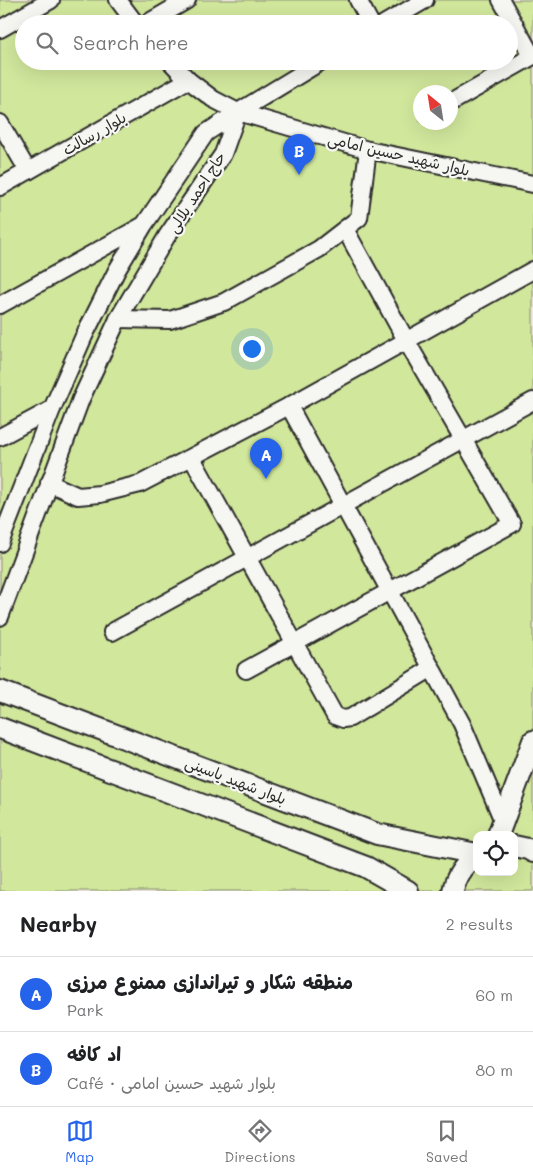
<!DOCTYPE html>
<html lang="en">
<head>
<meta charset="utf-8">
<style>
	:root { --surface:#fff; --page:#f2f2f2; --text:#202124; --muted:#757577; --line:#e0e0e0; --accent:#2563eb }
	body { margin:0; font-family:Mali,"Playpen Sans Arabic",sans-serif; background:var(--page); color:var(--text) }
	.controls { position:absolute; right:15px; bottom:15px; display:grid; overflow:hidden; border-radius:10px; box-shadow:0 5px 20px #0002 }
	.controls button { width:45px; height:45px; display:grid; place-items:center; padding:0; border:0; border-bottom:1px solid var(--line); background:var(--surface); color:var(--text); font:25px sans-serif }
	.compass { position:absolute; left:413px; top:85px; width:45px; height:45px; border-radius:50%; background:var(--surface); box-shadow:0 5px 20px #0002; rotate:330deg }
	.you { position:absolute; left:251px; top:348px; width:18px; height:18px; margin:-12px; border:4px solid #fff; border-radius:50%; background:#1a73e8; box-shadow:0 0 0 8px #1a73e833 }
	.badge { display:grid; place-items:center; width:32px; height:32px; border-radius:50%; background:var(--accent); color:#fff; font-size:16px; font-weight:700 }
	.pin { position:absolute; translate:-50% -41px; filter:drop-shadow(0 1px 2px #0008) }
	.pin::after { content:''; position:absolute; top:26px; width:18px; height:15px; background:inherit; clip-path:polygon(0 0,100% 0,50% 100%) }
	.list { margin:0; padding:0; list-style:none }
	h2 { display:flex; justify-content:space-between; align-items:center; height:65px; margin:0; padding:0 20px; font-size:21px }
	h2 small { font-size:16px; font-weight:400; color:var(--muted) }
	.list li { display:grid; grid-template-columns:32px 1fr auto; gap:15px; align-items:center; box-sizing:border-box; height:75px; padding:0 20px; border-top:1px solid var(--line) }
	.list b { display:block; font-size:19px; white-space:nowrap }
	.list p { margin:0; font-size:16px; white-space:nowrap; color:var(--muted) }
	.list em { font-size:16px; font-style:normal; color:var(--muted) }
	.icon { flex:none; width:28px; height:28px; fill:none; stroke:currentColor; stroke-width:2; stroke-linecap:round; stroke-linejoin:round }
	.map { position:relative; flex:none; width:533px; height:891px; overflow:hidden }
	.search { position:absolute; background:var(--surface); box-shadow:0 5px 20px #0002; left:15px; right:15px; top:15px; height:55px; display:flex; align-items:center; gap:12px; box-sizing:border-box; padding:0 18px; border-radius:28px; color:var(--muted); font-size:19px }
	.sheet { height:215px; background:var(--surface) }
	nav { display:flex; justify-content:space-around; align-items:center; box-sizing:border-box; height:70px; border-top:1px solid var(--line); background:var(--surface); font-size:14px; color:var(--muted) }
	nav a { display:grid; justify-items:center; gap:2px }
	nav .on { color:var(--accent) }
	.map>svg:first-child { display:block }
</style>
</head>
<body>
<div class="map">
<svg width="533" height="891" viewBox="0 0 533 891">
	<rect width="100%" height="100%" fill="#f0e7dd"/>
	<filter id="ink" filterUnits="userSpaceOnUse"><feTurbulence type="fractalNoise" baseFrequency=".02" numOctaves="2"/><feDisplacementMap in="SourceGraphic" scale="10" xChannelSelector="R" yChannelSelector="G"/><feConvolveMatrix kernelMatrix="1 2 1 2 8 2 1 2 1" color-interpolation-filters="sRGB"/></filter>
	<g filter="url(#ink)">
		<path fill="#d1e79c" stroke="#7e8964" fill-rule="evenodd" d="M0,0H533V891H0ZM24,24H509V61H24ZM420,92H450V122H420ZM477,835H514V872H477Z"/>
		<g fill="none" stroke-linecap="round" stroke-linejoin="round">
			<defs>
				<g id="minor">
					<path d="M118,0L136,24"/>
					<path d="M358,0L371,24"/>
					<path d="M501,0L532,56"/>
					<path d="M146,24L187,0"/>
					<path d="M384,24L425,0"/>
					<path d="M0,29L51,0"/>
					<path d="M170,61L188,80L213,99L238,112L368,150L533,184"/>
					<path d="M450,103L533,56"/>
					<path d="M0,123L28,171"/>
					<path d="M0,187L188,80"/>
					<path d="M0,305L142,226"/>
					<path d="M118,319L170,320L224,302L319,249L359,218L368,150"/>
					<path d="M289,406L462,724L503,821"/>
					<path d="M0,437L52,409"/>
					<path d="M192,458L335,716L343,719L350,718L432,668"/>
					<path d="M49,483L78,496L100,494L140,484L289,406L533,270"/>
					<path d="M0,543L52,409L84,336L117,270L144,225L206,133L238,112L322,61"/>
					<path d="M0,617L81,399L118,319L167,236L223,154L238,112"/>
					<path d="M112,632L533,401"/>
					<path d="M246,670L512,524L407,342L345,229"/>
				</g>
				<g id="major">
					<path d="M0,691L377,834L477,854"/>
					<path d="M0,728L366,867L408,891"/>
					<path d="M498,835L533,741"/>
					<path d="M514,846L528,849L533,852"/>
					<path d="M453,891C456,875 465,865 477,854"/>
				</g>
			</defs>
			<use href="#minor" stroke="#2b2b2b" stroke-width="20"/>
			<use href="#major" stroke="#2b2b2b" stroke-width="24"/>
			<use href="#minor" stroke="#f6f6f2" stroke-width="16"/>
			<use href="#major" stroke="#f6f6f2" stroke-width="20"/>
		</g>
	</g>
	<g text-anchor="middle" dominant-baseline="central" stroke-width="4.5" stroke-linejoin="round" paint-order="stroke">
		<g font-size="15" fill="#2b2b2b" stroke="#f6f6f2">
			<text transform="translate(94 133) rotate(-30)">بلوار رسالت</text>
			<text transform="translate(399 154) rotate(13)">بلوار شهید حسین امامی</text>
			<text transform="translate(196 192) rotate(-57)">حاج احمد یلالی</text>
			<text transform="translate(236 780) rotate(21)">بلوار شهید یاسینی</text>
		</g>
	</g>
</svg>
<div class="controls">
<button><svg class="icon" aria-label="locate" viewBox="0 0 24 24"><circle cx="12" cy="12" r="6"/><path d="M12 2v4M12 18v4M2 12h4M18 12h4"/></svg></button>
</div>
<svg class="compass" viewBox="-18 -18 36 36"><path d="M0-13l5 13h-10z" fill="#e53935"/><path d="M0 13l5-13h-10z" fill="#757577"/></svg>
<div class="you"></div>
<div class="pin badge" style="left:266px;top:479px">A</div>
<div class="pin badge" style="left:299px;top:175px">B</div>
<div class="search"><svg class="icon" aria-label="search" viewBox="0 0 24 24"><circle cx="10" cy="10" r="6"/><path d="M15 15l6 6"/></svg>Search here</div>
</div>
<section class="sheet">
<h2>Nearby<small>2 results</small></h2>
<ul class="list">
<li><span class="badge">A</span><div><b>منطقه شکار و تیراندازی ممنوع مرزی</b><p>Park</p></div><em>60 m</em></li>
<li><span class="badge">B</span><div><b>اد کافه</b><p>Café · بلوار شهید حسین امامی</p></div><em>80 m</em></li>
</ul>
</section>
<nav>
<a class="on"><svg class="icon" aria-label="map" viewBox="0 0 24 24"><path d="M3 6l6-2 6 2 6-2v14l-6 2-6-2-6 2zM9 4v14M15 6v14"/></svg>Map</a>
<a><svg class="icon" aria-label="directions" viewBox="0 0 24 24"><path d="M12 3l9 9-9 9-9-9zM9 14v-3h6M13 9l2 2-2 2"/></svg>Directions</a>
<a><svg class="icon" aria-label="saved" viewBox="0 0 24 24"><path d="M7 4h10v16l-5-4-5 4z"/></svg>Saved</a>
</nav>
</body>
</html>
